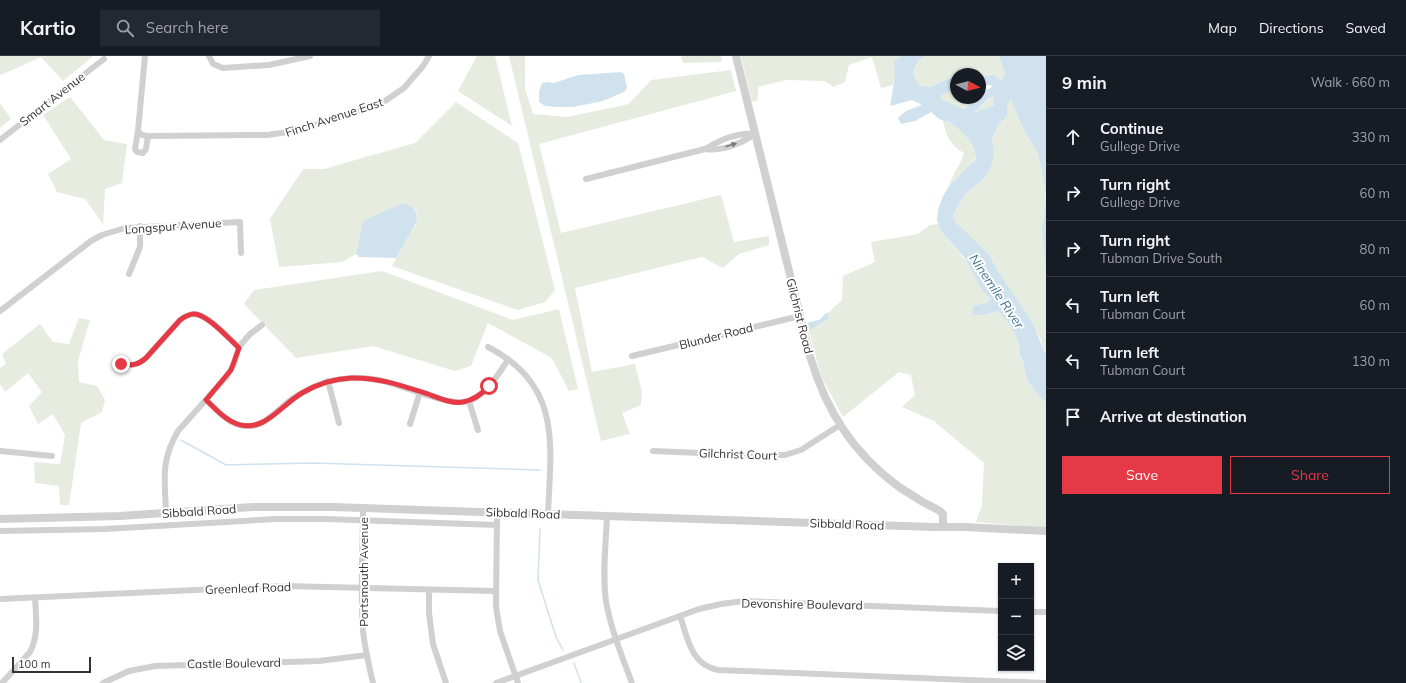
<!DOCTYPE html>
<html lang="en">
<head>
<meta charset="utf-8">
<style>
	:root { --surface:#171b24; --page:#242831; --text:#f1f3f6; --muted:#9ea1a6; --line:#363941; --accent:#e63946 }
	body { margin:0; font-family:Mulish,sans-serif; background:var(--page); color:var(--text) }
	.controls { position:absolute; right:12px; bottom:12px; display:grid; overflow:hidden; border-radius:0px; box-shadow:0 1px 3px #0004 }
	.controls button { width:36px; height:36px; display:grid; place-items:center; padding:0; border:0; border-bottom:1px solid var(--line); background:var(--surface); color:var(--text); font:20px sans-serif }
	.compass { position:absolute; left:950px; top:12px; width:36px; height:36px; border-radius:50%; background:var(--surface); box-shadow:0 1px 3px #0004; rotate:97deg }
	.scale { position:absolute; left:12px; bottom:10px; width:79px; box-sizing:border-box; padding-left:4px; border:2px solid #333; border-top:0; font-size:11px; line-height:14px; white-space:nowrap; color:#333; -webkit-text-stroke:3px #fff; paint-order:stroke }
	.stop { position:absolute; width:12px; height:12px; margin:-9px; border:3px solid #e63946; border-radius:50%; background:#fff }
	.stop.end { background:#e63946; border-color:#fff; box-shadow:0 1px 4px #0008 }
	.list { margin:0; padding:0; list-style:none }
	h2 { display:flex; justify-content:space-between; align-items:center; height:52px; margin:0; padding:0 16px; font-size:17px }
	h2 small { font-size:13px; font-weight:400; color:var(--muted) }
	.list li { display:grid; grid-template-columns:26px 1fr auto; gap:12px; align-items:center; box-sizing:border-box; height:56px; padding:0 16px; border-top:1px solid var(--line) }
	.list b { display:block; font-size:15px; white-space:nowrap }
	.list p { margin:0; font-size:13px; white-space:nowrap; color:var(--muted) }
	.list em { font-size:13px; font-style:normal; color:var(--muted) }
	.actions { display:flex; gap:8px; padding:12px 16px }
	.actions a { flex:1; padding:9px 0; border:1px solid var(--accent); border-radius:0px; text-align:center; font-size:14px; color:var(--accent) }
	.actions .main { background:var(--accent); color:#fff }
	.icon { flex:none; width:22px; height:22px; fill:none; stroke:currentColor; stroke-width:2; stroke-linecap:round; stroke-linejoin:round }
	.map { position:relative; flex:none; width:1046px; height:627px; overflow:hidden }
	header { display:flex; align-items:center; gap:24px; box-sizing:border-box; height:56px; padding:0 20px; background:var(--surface); border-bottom:1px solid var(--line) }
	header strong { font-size:19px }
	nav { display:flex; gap:22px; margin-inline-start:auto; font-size:14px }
	.search { width:280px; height:36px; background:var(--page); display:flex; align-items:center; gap:10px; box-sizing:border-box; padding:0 14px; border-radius:0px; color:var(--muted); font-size:15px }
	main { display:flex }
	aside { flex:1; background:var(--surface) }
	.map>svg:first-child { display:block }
</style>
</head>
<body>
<header>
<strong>Kartio</strong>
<div class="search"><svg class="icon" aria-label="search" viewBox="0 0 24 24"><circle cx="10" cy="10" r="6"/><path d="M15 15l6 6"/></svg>Search here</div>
<nav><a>Map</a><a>Directions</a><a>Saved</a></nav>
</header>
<main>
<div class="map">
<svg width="1046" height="627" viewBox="0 0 1046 627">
	<rect width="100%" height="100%" fill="#fff"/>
	<g fill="#e6ecdf">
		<path d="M0,0H93L63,25L41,1L1,19L0,18Z"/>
		<path d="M477,0H495L512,70L458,35Z"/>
		<path d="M509,0H525V33L533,58L567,61L629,48L651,24L731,14L736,35L539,88L561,177L721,139L734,186L769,180V189L739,198L723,212L702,201L575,232L592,316L635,308L642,336L641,349L622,357L630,378L601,385Z"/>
		<path d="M681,0H721L722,6L683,7Z"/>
		<path d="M741,0H901L894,5L895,20L893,29L881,32L872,1L849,9L845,26L833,31L825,25L786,24L758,31V44L752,46Z"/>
		<path d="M925,0H999L1005,19L1001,24L994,19L980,20V18H956V22H950L930,31L918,29L913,17C915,10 918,4 925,0Z"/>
		<path d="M955,32L956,42H975L965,53H963L942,43L939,40Z"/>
		<path d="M70,41L104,84L127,88L122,127L105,133L103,168L85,143L57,136L48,118L71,103L43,59Z"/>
		<path d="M991,41H994V49L974,57Z"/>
		<path d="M1011,44L1024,75L1038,97L1046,138L1042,174L1046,217V299L1040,282L999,217L988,197L953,165V158L966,138L982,124L994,97L992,83L999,68L1007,60L1008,47Z"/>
		<path d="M456,46L518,87L555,234L545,246L518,254L392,210L410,177L415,170L417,165V158L414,152L363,165L356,198L342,206L279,211L270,163L303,113H324L415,87Z"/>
		<path d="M0,47L11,63L0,72Z"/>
		<path d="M943,65C958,67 973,85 976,100L971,109L949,130C952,118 961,109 964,97C950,89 946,80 943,65Z"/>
		<path d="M939,168C943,182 957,191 964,203C974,217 979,231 991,245L986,247L973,250L985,259L998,255C1008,265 1018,279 1020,293L1018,297C1026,308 1023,312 1028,324C1032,333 1039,340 1046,346V472L976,466L982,449L984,407L934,365L902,351L915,339L911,319L899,316L843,361L821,320L809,275L828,263V257L842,244L843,220L875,206L871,186L918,178L930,169Z"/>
		<path d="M382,215L513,264L559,253L578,333L569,335L552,302L488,267L471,310L455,315L373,290L296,302L244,248L254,234Z"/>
		<path d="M79,262L90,264L78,305L79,326L97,330L105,344L102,356L81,367L69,449H60L59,430L35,427L34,406L60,408L65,379L53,358L38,368L29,350L42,336L28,317L5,336L0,328V312L6,308L2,298L40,268L53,286L69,288Z"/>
	</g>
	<g fill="#cfe2ee" fill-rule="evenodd">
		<path d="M901,0H925C918,4 915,10 913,17L918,29L930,31L950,22H956V32L940,40L942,43L963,53H965L975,42H980V38L992,31L991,29H980V20L994,19L1001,24L1005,19L999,0H1046V138L1038,97L1024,75L1011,44L1008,47L1007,60L999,68L992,83L994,97L990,114L982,124L966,138L953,158L954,165L988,197L999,217L1031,264L1046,299V346C1039,340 1032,333 1028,324C1023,312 1026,308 1018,296L1020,293C1018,279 1008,265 998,255L985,259H972L973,250L986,247L991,244L982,234L964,201L941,175L937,164L938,154L943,140L949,130L975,104C979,91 961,73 950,67C946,64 949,67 944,65C939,64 935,59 931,56L915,65L901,68L898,62L906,55L922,49L912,44L890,50L895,20L894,5ZM990,41H994V49L974,57Z"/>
		<path d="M621,16L624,18L627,32L624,36L603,45L573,51H558L545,50L539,46V36L542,27L547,26L554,27L578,19Z"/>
		<path d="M1046,141V217L1042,174Z"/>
		<path d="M401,148C413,149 417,154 417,165L396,202L359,201L356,198L363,165Z"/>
		<path d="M826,257H828V263L809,275L807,273V267L819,264Z"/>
	</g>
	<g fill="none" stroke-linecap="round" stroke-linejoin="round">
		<g stroke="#cfe2ee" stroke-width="1.5">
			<path d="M181,384L226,409L312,407L540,414"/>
			<path d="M540,473L538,524L556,581L563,594"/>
			<path d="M574,607L581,627"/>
		</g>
		<g stroke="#d0d0d0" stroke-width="6">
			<path d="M145,0L138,75L142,79L148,80L267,79L296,75L382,47L404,32L423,10L429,0"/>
			<path d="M209,0L213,8L223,12L269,9L310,0"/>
			<path d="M138,75L135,93L137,96L143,97L146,93L148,80"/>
			<path d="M0,84L104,3"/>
			<path d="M705,93C721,96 742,87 755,78"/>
			<path d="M586,123L705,93C721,84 736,76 755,78"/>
			<path d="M129,218L140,191V170"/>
			<path d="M0,255L91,185L102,179L125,172L240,166L241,197"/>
			<path d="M488,291C562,329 551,388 548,458"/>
			<path d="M632,300L800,260"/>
			<path d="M121,308C132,310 138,309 146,302L180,264C184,261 189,258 194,258C208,258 229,283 239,291"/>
			<path d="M328,325L339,367"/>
			<path d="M206,344C214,351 222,361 232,366C260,380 272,357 292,343C307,333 323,325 342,323C358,321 374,322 390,327C409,332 451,351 469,345C487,339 498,318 508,304"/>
			<path d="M469,345L478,374"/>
			<path d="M410,368L420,336"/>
			<path d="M0,395L52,400"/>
			<path d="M653,395L748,399H785L801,394L840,369"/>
			<path d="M363,451C363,493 360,534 363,575C365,593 369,610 373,627"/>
			<path d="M497,456L496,551L500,575L518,627"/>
			<path d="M166,457C165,424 160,406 178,375L227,320L234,308L239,291L250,278L262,269"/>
			<path d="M607,460C606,488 602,518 606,545C611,574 622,600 632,627"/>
			<path d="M0,475L105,473L276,463H326L497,469"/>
			<path d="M429,534V557L433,588L446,627"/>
			<path d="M0,543L285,530L495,535"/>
			<path d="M1031,556H1046"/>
			<path d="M680,560C688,583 691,609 718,614L1045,627"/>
			<path d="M2,627L30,596C39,579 36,560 35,542"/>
			<path d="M103,627L129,615L155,610L319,605L367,599"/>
			<path d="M496,627L699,553L721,548L744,545L1001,555"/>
		</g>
		<g stroke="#d0d0d0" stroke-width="8">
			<path d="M736,0L810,300C826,355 853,397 899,431C907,436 915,441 923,446C929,450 938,452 943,458V471"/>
			<path d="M0,463L120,460L253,451H333L933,471H964L1046,475"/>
		</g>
	</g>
	<defs><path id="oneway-solid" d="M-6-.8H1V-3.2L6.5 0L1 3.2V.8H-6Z"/></defs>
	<use fill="#7a7a7a" href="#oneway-solid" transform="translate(731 89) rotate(-18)"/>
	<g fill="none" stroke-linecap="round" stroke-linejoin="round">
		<path stroke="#e63946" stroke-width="5" d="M121,308C132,310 138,309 146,302L180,264C184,261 189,258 194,258C207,258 229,283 239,292L231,314L206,344C216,353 225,364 237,368C265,377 281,349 302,337C317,328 333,323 351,322C378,321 403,330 428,338C439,342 452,348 463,346C474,344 482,338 489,330"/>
	</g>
	<g text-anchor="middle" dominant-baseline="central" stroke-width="4" stroke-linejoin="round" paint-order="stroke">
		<g font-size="12" fill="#333" stroke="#fff">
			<text transform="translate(52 43) rotate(-38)">Smart Avenue</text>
			<text transform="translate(334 61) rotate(-18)">Finch Avenue East</text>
			<text transform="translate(173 170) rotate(-4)">Longspur Avenue</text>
			<text transform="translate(800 260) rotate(76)">Gilchrist Road</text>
			<text transform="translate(716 280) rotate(-14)">Blunder Road</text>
			<text transform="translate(738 398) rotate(2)">Gilchrist Court</text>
			<text transform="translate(199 455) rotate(-4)">Sibbald Road</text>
			<text transform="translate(523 457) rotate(2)">Sibbald Road</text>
			<text transform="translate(847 468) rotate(2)">Sibbald Road</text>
			<text transform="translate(363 516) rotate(-90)">Portsmouth Avenue</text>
			<text transform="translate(248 532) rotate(-2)">Greenleaf Road</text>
			<text transform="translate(802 548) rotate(1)">Devonshire Boulevard</text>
			<text transform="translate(234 607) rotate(-1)">Castle Boulevard</text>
		</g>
		<g font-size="13" font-style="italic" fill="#3f7597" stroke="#fff">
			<text transform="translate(997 235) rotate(56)">Ninemile River</text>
		</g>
	</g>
</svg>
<div class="controls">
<button>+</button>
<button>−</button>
<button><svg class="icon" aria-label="layers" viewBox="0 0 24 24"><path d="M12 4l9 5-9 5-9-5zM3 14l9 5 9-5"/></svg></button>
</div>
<svg class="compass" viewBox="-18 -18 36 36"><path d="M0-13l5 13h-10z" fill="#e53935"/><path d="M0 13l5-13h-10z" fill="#9ea1a6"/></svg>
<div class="scale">100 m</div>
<div class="stop" style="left:489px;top:330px"></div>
<div class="stop end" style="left:121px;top:308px"></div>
</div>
<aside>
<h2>9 min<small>Walk · 660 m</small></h2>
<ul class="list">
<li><svg class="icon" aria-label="ahead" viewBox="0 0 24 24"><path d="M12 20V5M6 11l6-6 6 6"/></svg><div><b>Continue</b><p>Gullege Drive</p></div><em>330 m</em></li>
<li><svg class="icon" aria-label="right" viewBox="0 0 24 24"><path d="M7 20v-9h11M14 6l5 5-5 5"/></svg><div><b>Turn right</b><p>Gullege Drive</p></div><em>60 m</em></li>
<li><svg class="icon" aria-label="right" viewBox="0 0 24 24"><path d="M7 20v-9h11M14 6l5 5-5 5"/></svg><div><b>Turn right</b><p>Tubman Drive South</p></div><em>80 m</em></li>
<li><svg class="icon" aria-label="left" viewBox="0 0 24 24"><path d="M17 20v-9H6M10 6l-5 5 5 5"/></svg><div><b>Turn left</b><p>Tubman Court</p></div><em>60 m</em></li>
<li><svg class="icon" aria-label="left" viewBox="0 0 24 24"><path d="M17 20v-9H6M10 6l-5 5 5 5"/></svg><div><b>Turn left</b><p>Tubman Court</p></div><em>130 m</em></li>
<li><svg class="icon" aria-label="arrive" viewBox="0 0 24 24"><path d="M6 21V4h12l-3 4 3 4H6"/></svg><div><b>Arrive at destination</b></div></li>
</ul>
<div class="actions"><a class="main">Save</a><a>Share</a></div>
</aside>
</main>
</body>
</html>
